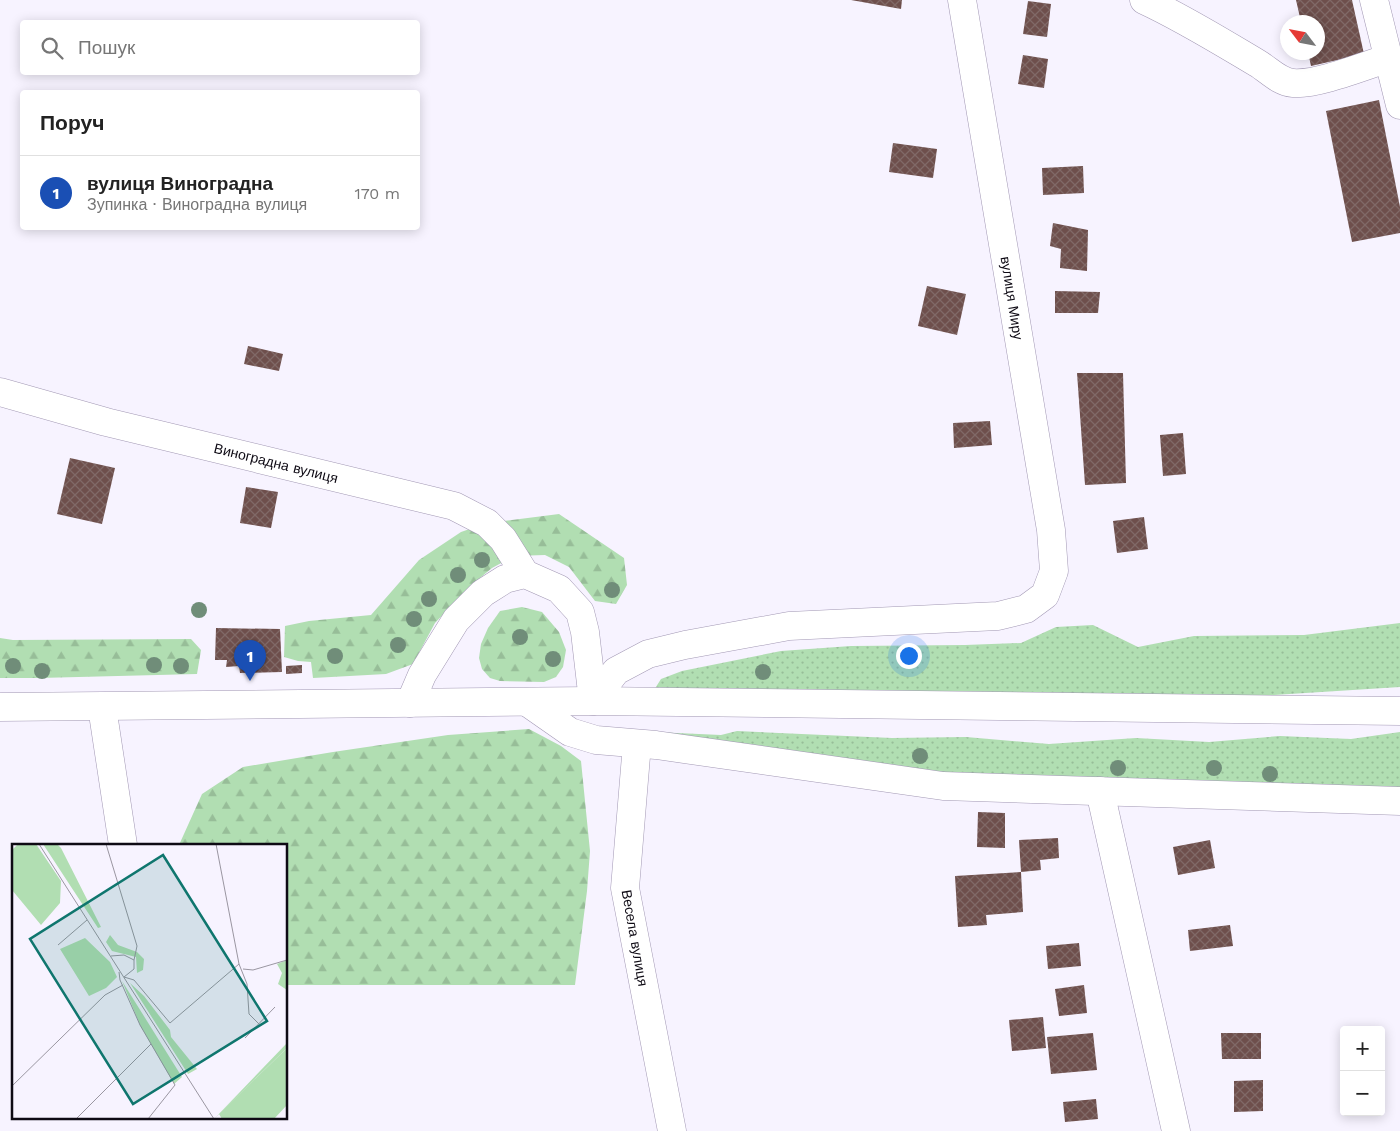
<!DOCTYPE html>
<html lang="uk">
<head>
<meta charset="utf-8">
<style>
	:root { --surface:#fff; --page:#f2f2f2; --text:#222; --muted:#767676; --line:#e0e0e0; --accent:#a46b29 }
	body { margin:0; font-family:"Work Sans",sans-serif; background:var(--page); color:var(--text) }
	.controls { position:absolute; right:15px; bottom:15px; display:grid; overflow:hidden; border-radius:5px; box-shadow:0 2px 12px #0003 }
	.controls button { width:45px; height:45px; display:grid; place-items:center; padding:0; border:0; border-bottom:1px solid var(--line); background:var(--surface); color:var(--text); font:25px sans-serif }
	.compass { position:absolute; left:1280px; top:15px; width:45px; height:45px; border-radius:50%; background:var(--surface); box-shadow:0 2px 12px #0003; rotate:302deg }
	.you { position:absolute; left:908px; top:655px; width:18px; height:18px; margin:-12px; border:4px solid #fff; border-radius:50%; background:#1a73e8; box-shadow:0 0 0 8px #1a73e833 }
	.badge { display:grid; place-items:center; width:32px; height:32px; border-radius:50%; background:var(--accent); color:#fff; font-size:16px; font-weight:700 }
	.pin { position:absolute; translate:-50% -41px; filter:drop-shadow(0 1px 2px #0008) }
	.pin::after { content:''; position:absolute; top:26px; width:18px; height:15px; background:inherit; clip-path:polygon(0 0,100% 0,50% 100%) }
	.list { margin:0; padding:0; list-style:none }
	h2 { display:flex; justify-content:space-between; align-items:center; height:65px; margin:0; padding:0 20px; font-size:21px }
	h2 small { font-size:16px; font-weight:400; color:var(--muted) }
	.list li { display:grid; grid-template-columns:32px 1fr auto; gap:15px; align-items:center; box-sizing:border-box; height:75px; padding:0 20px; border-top:1px solid var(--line) }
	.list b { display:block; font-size:19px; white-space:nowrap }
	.list p { margin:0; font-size:16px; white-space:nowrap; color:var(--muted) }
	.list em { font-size:16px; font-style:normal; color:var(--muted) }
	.icon { flex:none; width:28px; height:28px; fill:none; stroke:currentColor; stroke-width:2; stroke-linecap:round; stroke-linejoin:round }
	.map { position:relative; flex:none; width:1400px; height:1131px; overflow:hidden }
	.search { position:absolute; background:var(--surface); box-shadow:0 2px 12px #0003; left:20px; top:20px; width:400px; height:55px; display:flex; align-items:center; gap:12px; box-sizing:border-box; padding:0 18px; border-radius:5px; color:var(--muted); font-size:19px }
	.panel { position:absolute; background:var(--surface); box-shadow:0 2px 12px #0003; left:20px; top:90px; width:400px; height:140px; border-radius:5px }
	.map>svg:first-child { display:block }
</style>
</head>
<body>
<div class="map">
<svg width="1400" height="1131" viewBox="0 0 1400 1131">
	<defs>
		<pattern id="green-dots" width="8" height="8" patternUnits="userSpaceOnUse" patternTransform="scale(1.25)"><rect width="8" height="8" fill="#b1deb2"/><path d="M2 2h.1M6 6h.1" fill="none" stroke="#97bd98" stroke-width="1.8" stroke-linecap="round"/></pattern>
		<pattern id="forest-firs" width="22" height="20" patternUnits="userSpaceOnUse" patternTransform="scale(1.25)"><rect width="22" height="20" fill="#b1deb2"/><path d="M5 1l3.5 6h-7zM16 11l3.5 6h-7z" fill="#97bd98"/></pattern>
		<pattern id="building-cross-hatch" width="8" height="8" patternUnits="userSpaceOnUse" patternTransform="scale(1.25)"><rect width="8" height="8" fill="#6e4f4c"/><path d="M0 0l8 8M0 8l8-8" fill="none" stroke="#806967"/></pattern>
	</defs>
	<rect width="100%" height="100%" fill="#f7f3ff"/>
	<g fill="url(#green-dots)">
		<path d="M1400,623V687L1258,696L654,690L661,679L682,671L781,651L851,646L965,645L1021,643L1056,627L1093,625L1138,647L1194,636L1304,635Z"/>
		<path d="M611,730L721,735L737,731L892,738L966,737L1049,744L1136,738L1209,742L1280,736L1351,739L1400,732V801L943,786Z"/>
	</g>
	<g fill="url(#forest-firs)">
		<path d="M559,514L624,558L627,585L616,604L595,601L569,567L545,555L514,556L492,568L469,587L435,623L413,664L386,674L313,678L311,662L298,661L284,657L285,626L309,621L371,615L419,560L461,532L487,523Z"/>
		<path d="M522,607L542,612L559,632L566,650L563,667L556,677L544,682L500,681L490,678L482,669L479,658L481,644L488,628L500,611Z"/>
		<path d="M0,638L13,640L191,639L201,650L197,674L39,678H0Z"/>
		<path d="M529,729L561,746L581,761L590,851L587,891L575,985H286V845H179L202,794L243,767L333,752L448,735Z"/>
	</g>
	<g fill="url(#building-cross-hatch)">
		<path d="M851,0H902L901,9Z"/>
		<path d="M1296,0H1352L1364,54L1311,66L1308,52H1318V22H1301Z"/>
		<path d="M1028,1L1051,4L1047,37L1023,34Z"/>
		<path d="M1023,55L1048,59L1044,88L1018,84Z"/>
		<path d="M1379,100L1400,207V233L1352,242L1326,111Z"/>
		<path d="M893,143L937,149L933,178L889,172Z"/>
		<path d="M1083,166L1084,193L1043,195L1042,168Z"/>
		<path d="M1053,223L1088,230L1087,271L1060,268L1061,249L1050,246Z"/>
		<path d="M927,286L966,294L957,335L918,326Z"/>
		<path d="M1055,291L1100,292L1098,313H1055Z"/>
		<path d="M248,346L283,354L279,371L244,364Z"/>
		<path d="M1077,373H1123L1126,483L1085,485Z"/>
		<path d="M990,421L992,445L954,448L953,423Z"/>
		<path d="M1183,433L1186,474L1163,476L1160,435Z"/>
		<path d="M70,458L115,468L102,524L57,514Z"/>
		<path d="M246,487L278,492L271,528L240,523Z"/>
		<path d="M1144,517L1148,549L1117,553L1113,521Z"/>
		<path d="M216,628L280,629L282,672L240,673L239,666L226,667L227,660H215Z"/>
		<path d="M302,665V673L286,674V666Z"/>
		<path d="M978,812L1005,813V848L977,847Z"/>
		<path d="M1058,838L1059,858L1040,860L1041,870L1021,872L1023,912L986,915L987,925L958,927L955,876L1021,872L1019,840Z"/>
		<path d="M1210,840L1215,868L1178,875L1173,847Z"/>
		<path d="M1230,925L1233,946L1190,951L1188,930Z"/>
		<path d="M1079,943L1081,966L1048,969L1046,946Z"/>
		<path d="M1084,985L1087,1013L1059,1016L1055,989Z"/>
		<path d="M1043,1017L1046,1048L1012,1051L1009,1020Z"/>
		<path d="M1093,1033L1097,1070L1051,1074L1047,1037Z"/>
		<path d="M1221,1033H1261V1059H1222Z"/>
		<path d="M1263,1080V1111L1234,1112V1081Z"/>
		<path d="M1096,1099L1098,1119L1065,1122L1063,1102Z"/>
	</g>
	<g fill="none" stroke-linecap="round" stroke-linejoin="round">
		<defs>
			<g id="minor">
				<path d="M1144,0C1183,18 1220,41 1257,63C1269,70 1279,82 1293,83C1317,85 1364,66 1389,58"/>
				<path d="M1374,0L1400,105"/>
				<path d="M0,392L106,422L454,506L487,523L503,539L525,574"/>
				<path d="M593,701L616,671L648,654L685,645L789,626L998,616L1026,609L1045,595L1054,571L1051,530L962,0"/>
				<path d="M527,702L570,732L596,740L656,745L943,786L1400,801"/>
				<path d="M410,703L422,675L456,620L483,593L505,579L525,574L559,589L580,612L585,632L593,701"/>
				<path d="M102,707L123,845"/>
				<path d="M637,744L625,888L672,1131"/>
				<path d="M1100,791L1176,1131"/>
			</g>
			<path id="major" d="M0,707L593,701L1400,711"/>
		</defs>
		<use href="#minor" stroke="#a298b4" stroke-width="29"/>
		<use href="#major" stroke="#a298b4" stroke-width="29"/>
		<use href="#minor" stroke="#fff" stroke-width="28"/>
		<use href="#major" stroke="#fff" stroke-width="28"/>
	</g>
	<g fill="#708d79">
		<circle cx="482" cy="560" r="8"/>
		<circle cx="458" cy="575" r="8"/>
		<circle cx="612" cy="590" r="8"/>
		<circle cx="429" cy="599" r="8"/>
		<circle cx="199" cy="610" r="8"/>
		<circle cx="414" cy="619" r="8"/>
		<circle cx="520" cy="637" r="8"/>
		<circle cx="398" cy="645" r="8"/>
		<circle cx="335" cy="656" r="8"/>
		<circle cx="553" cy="659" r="8"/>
		<circle cx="154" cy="665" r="8"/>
		<circle cx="13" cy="666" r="8"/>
		<circle cx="181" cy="666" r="8"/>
		<circle cx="42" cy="671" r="8"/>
		<circle cx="763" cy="672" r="8"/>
		<circle cx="920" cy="756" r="8"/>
		<circle cx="1118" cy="768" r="8"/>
		<circle cx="1214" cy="768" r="8"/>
		<circle cx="1270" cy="774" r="8"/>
	</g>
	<g text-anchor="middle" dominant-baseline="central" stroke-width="5" stroke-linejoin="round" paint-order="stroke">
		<g font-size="14" fill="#0e0a14" stroke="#fff">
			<text transform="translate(1012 298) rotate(81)">вулиця Миру</text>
			<text transform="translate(276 463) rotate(14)">Виноградна вулиця</text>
			<text transform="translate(635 938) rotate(80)">Весела вулиця</text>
		</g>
	</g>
	<g transform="translate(12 844)">
		<rect width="275" height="275" fill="#f7f3ff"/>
		<path d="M110,137L170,233L162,240L128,181ZM118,139L132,152L158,186L159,193L185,225L176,230ZM275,199V204L202,275Z" fill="#b1deb2"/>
		<path d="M6,0H24L49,37L48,59L29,81L0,46V6ZM31,0H45L49,4L89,83L86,84ZM98,91L106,101L125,108L132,115L131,126L125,129L124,113L100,107L94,98ZM73,94L98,118L105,133L94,144L77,152L48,105ZM275,116V146L266,140L270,129L265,120ZM275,204V261L262,275H210L207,270Z" fill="#b1deb2"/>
		<path fill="none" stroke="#9a96a1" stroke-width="1" d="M27,0L202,275M94,0L125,102L122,116M46,101L75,76M99,112L112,111L122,116V125L112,133M227,120L235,140L237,170L247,180M231,125L241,126L275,116M107,128L108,136L128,181L163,241L136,275M112,133L122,136L158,179L227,120L204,0M233,194L263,163M0,242L93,151L111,141M64,275L139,200"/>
		<path fill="#0f766e" fill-opacity="0.15" stroke="#0f766e" stroke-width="2.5" d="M151,11L255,177L121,260L18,95Z"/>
		<rect width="275" height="275" fill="none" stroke="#0e0a14" stroke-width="2.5"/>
	</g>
</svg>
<div class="controls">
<button>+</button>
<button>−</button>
</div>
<svg class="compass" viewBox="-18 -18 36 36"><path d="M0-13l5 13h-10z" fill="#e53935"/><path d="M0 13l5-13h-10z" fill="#767676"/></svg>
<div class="you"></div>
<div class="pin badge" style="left:250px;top:681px;background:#1a4fb4">1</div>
<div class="search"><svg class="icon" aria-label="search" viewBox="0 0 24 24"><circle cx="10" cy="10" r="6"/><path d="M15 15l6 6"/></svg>Пошук</div>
<section class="panel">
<h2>Поруч<small></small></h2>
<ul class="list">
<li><span class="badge" style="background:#1a4fb4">1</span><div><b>вулиця Виноградна</b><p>Зупинка · Виноградна вулиця</p></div><em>170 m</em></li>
</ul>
</section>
</div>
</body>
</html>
